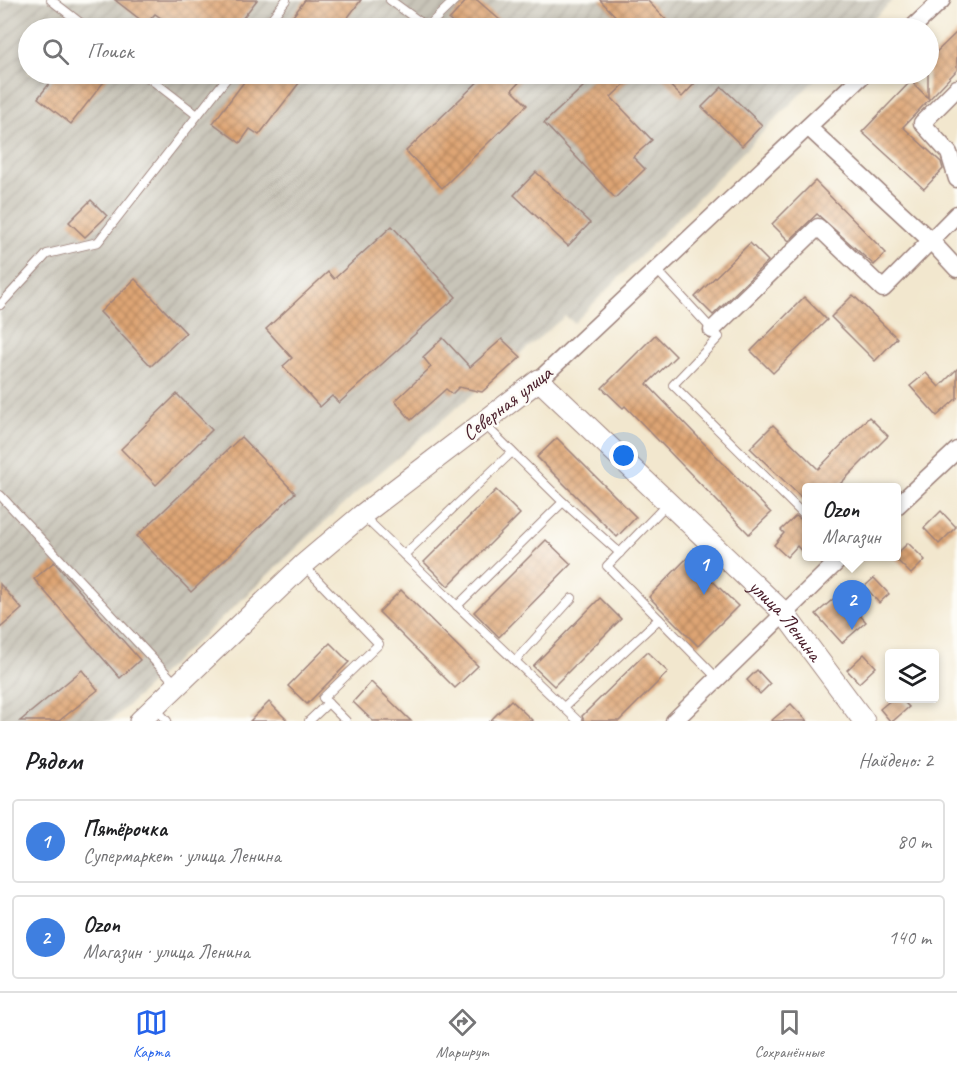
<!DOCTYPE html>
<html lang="ru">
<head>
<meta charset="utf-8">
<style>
	:root { --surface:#fff; --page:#f6f6f6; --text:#202124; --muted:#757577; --line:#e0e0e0; --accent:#2563eb }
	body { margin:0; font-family:Caveat,sans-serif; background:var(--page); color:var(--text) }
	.controls { position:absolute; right:18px; bottom:18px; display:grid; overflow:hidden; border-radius:6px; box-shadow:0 3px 9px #0003 }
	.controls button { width:54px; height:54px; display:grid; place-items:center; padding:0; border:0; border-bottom:2px solid var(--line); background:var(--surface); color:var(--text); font:30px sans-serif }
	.you { position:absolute; left:624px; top:456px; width:21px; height:21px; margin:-15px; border:4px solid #fff; border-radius:50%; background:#1a73e8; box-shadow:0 0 0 9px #1a73e833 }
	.badge { display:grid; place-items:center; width:39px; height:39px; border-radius:50%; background:var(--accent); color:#fff; font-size:20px; font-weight:700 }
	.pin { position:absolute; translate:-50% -50px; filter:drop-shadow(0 2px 3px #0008) }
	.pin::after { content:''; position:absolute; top:32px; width:21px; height:18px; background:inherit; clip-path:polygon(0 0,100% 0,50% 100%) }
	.popup { position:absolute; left:802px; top:483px; width:99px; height:78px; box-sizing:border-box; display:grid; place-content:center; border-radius:6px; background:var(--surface); filter:drop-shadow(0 2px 4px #0005); font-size:20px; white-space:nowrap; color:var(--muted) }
	.popup b { font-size:22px; color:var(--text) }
	.popup::after { content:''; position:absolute; left:50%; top:100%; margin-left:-12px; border:12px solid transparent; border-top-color:var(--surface) }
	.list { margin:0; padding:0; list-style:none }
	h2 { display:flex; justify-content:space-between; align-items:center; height:78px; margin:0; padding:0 24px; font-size:26px }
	h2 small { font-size:20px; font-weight:400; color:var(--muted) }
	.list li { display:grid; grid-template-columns:39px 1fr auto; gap:18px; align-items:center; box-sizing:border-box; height:84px; margin:0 12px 12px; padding:0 12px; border:2px solid var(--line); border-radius:6px }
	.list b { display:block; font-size:22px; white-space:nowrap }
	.list p { margin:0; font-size:20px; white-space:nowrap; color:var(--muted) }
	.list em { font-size:20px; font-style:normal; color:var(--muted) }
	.icon { flex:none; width:33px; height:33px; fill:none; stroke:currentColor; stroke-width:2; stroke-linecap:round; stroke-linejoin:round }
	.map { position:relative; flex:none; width:957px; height:721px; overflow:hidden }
	.search { position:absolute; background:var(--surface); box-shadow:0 3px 9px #0003; left:18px; right:18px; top:18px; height:66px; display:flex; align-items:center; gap:15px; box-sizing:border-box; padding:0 21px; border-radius:33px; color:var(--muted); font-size:22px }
	.sheet { height:270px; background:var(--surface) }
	nav { display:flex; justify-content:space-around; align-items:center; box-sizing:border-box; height:84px; border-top:2px solid var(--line); background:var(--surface); font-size:16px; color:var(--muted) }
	nav a { display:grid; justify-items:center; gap:3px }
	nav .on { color:var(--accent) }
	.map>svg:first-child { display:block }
</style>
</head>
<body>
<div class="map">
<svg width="957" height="721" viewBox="0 0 957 721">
	<defs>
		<pattern id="industrial-furrows" width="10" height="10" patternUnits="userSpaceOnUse" patternTransform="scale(1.5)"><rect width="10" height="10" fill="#c8c4b8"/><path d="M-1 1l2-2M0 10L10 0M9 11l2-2" fill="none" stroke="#ada89e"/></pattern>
		<pattern id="building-cross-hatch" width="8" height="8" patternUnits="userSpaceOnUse" patternTransform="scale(1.5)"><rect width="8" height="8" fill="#dea574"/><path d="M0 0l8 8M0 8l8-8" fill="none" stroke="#b6865f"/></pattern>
	</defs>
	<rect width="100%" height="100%" fill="#fdfcf7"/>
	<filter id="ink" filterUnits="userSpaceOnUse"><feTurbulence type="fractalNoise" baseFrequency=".0167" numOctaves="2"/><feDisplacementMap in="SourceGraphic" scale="12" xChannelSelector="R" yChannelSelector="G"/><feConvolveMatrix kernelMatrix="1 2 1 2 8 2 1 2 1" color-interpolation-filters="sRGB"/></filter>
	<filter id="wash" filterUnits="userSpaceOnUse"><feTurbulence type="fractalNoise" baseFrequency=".008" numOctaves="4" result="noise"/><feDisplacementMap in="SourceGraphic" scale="24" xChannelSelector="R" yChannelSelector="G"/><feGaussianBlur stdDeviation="1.35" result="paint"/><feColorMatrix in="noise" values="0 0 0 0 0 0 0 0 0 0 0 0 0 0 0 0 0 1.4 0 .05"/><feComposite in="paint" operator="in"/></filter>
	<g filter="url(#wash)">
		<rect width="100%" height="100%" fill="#f2e7ce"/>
		<path fill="url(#industrial-furrows)" d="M0,0H893L864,28H28V74H820L574,323L565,316L358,491L111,721H0Z"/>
		<g id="blocks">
			<g fill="url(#building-cross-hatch)">
				<path d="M115,0H257L235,28H175L155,14L146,24Z"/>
				<path d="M305,0H361L340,28H284Z"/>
				<path d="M467,0H477L509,28H458L449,20Z"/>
				<path d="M600,0H647L674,28H627Z"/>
				<path d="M957,32V70L903,127L941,162L943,169L924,189L862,132L911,81L928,98V60Z"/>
				<path d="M57,74H110L71,124L38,98Z"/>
				<path d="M250,74H306L259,135L250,129L240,143L213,123Z"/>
				<path d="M486,74H527L512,90L527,105L442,188L406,151Z"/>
				<path d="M597,74H635L611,97L652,140L633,157L645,169L615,198L544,123Z"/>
				<path d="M658,74H687L696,82L682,97Z"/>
				<path d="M722,87L762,125L742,146L702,107Z"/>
				<path d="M536,172L590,223L568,246L514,195Z"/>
				<path d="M815,181L886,253L874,265L817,214L789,241L772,224Z"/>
				<path d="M91,200L107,216L85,237L69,222Z"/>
				<path d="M392,226L456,297L339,403L332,396L320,407L283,366L292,358L266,329L328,272L334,279Z"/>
				<path d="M750,243L768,261L713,315L695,297Z"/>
				<path d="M135,279L186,333L151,366L100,312Z"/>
				<path d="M853,295L897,338L875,361L831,317Z"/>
				<path d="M804,297L827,320L773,373L751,351Z"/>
				<path d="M655,335L676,356L647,384L771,513L749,534L625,406L623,408L602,388Z"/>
				<path d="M443,338L470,367L502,339L521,357L482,392L459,387L452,394L446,389L411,420L395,401L431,367L423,357Z"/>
				<path d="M957,369V398L937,416L910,386L926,373L939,387Z"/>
				<path d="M177,394L212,430L156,485L121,449Z"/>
				<path d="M869,417L888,436L836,488H807V503L750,448L773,425L818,469Z"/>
				<path d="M241,437L295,493L191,592L137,536Z"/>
				<path d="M557,438L636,517L617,537L537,457Z"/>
				<path d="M496,490L520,514L448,586L424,562Z"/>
				<path d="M941,511L956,527L939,544L924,528Z"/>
				<path d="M796,516L807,524V557L797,546L787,557L774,545L784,533L781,530Z"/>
				<path d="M546,540L571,564L499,637L474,612Z"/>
				<path d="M908,543L925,560L911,574L894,557Z"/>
				<path d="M688,557L738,606L698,646L649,597Z"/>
				<path d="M54,562L140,660L120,678L34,579Z"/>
				<path d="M874,578L889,594L879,603L865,586Z"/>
				<path d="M0,584L22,609L0,628Z"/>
				<path d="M401,590L478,666L455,688L379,612Z"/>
				<path d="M840,593L866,622L842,643L816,614Z"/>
				<path d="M600,598L621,619L554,686L533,666Z"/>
				<path d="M330,643L349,662L307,704L288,686Z"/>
				<path d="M647,652L668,672L619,721H584L582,716Z"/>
				<path d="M864,654L876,667L859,683L847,670Z"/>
				<path d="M82,670L98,690L59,721H20Z"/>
				<path d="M757,670L770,684L760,694L747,680Z"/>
				<path d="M371,682L411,721H373L353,702Z"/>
				<path d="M892,699H901L909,707L893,721H890L880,709Z"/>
				<path d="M511,700L533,721H490Z"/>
				<path d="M269,702L288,721H250Z"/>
				<path d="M791,704L807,721H771Z"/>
			</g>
		</g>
	</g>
	<g filter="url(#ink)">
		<use href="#blocks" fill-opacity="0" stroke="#9e837c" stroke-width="1.5"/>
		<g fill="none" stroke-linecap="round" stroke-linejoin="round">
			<defs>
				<g id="service">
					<path d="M51,0L87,28"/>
					<path d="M390,0L427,27L455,0"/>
					<path d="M264,28L286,0"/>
					<path d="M144,74L197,115"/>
					<path d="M656,269L719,337L673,385L807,518"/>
					<path d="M0,305L47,254L98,242L230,74"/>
					<path d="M0,495L178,686"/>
					<path d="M563,502L620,553"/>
					<path d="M668,503L607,566L717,678"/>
					<path d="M362,515L578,721"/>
					<path d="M404,555L512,452"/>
					<path d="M304,566L379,644L323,698L346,721"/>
					<path d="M457,606L563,502L483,423"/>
					<path d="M515,661L572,598"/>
					<path d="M564,707L659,619"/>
					<path d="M155,708L167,721"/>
					<path d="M309,721L328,703"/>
				</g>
				<g id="minor">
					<path d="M912,28L942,0"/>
					<path d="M957,88L922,123L949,153L957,179"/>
					<path d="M808,127L930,240L957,269"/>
					<path d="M712,330L818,227L883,289L957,214"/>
					<path d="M539,380L864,74"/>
					<path d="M897,506L957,450"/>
					<path d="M674,721L843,556"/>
				</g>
				<g id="tertiary">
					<path id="s1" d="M140,721L303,565L362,515L539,380L783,612L864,721"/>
				</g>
			</defs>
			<use href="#service" stroke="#9e837c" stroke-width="10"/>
			<use href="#minor" stroke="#9e837c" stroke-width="19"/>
			<use href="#tertiary" stroke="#9e837c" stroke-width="23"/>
			<use href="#service" stroke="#fff" stroke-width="8"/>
			<use href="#minor" stroke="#fff" stroke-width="16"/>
			<use href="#tertiary" stroke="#fff" stroke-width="21"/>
		</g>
	</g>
	<g text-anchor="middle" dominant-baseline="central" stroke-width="5" stroke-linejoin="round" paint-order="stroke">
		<g font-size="21" fill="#4a1f2b" stroke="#fdfcf7">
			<text transform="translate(507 403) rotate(-38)">Северная улица</text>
			<text stroke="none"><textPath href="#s1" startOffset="870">улица Ленина</textPath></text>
		</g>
	</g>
</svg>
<div class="controls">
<button><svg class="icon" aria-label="layers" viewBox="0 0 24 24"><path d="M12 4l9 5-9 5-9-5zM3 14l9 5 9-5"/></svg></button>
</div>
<div class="you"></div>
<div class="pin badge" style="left:704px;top:595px;background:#3f7fe0">1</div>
<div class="pin badge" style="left:852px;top:630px;background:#3f7fe0">2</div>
<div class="popup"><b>Ozon</b>Магазин</div>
<div class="search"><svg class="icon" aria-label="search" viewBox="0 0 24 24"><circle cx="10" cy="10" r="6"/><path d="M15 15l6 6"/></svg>Поиск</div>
</div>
<section class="sheet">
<h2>Рядом<small>Найдено: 2</small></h2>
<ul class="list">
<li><span class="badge" style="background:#3f7fe0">1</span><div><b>Пятёрочка</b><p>Супермаркет · улица Ленина</p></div><em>80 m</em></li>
<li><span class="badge" style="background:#3f7fe0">2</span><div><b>Ozon</b><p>Магазин · улица Ленина</p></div><em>140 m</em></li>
</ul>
</section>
<nav>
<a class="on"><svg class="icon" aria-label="map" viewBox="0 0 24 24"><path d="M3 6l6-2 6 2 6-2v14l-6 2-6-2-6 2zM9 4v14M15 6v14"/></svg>Карта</a>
<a><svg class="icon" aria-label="directions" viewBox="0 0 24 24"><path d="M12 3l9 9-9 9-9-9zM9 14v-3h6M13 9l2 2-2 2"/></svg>Маршрут</a>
<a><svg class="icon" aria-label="saved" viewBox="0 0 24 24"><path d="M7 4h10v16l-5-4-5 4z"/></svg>Сохранённые</a>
</nav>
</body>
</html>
